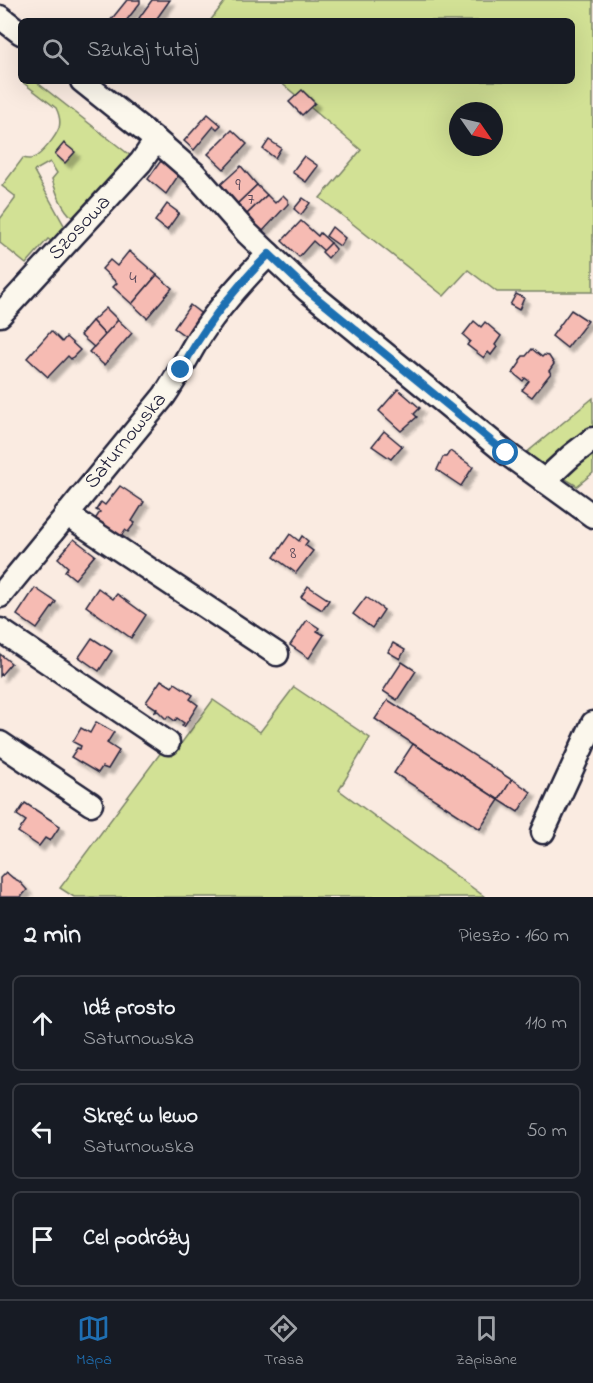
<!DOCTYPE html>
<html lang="pl">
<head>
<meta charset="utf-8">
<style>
	:root { --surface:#171b24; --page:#20242c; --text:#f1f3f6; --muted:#9ea1a6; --line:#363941; --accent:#1f6fb2 }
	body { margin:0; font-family:"Indie Flower",sans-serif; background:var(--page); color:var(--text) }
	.compass { position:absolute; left:449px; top:102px; width:54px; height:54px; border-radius:50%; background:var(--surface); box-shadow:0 6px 24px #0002; rotate:124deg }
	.stop { position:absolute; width:18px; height:18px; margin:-14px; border:4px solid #1f6fb2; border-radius:50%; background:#fff }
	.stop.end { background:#1f6fb2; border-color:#fff; box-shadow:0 2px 6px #0008 }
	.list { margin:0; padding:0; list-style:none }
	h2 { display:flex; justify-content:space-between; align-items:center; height:78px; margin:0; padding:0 24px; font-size:26px }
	h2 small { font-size:20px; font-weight:400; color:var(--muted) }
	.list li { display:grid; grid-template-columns:39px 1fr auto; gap:18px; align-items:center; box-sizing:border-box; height:96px; margin:0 12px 12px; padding:0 12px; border:2px solid var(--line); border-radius:9px }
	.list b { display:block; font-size:22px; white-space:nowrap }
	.list p { margin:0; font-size:20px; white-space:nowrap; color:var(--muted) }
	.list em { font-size:20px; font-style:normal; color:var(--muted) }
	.icon { flex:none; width:33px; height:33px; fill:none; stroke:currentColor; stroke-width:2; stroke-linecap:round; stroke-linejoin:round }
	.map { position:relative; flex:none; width:593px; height:897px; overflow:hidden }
	.search { position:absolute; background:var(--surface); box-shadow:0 6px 24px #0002; left:18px; right:18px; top:18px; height:66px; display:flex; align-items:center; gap:15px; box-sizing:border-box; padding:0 21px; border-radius:9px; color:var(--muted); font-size:22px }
	.sheet { height:402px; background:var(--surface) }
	nav { display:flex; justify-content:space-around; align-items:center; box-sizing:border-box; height:84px; border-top:2px solid var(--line); background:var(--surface); font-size:16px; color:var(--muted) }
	nav a { display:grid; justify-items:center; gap:3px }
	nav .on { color:var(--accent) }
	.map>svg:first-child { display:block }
</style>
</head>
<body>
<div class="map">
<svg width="593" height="897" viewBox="0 0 593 897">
	<defs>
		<filter id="shadow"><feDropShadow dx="5" dy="5" stdDeviation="1.5" flood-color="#0004"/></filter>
	</defs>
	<rect width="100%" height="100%" fill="#faebe1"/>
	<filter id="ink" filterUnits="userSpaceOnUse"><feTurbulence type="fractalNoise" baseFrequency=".0167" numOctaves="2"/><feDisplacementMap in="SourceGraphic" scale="12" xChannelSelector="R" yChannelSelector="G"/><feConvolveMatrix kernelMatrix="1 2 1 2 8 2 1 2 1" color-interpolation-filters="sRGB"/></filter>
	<g filter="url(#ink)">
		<g fill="#d2e195" stroke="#7a8268" stroke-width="1.5" fill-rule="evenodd">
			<path d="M226,0H593V292H497L468,270L444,296L320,198L361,150L279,81H572V21H210ZM458,111H494V147H458Z"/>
			<path d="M21,81H35L136,160L77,221C64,213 56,193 52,179L57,173L50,162L34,171L65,227L54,243L48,239L26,264L0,243V219L15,199V196L2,186L23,158C27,159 30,160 33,158C42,155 56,136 59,128C61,121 59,114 56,108Z"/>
			<path d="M593,398V473L577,486L525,454Z"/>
			<path d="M294,687L370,738L339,790L485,897H74L60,888L162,751L172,756L213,700L260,732Z"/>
		</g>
		<g fill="#f6bbb3" stroke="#22223b" stroke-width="1.5" filter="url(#shadow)">
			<path d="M127,0H140V3L126,21H110Z"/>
			<path d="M152,0H170L155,21H143L139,18Z"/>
			<path d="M302,90L315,103L302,115L289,102Z"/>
			<path d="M208,114L221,125L217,129L214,126L194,150L184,141Z"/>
			<path d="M232,130L247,144L224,169L208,154Z"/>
			<path d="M269,140L281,148L275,158L263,149Z"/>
			<path d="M64,143L75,152L65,163L55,154Z"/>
			<path d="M304,156L318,166L306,182L292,172Z"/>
			<path d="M166,161L180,173L166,194L148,179L160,162Z"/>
			<path d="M241,166L257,185L236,205L219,186Z"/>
			<path d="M257,185L267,195L246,215L236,205Z"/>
			<path d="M267,195L275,203L283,195L288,200V204L262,232L246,215Z"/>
			<path d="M303,198L310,203L301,215L294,209Z"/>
			<path d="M167,204L179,213L167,230L155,221Z"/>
			<path d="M301,221L318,236L320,233L331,243L324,251L313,241L299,257L282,241Z"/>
			<path d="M332,227L345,238L340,246L326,236Z"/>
			<path d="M331,243L336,249L328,258L322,252Z"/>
			<path d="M129,251L157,275L132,304L113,287L117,283L102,269L110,260L117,266Z"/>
			<path d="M157,275L172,288L147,318L132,304Z"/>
			<path d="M516,294L524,298L519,310L510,305Z"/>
			<path d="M190,305L204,316L188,338L174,328Z"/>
			<path d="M106,308L118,320L105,335L92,321Z"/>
			<path d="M571,310L588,321L567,348L552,336Z"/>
			<path d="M118,320L132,333L104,365L89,352Z"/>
			<path d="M92,321L105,335L94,347L80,335Z"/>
			<path d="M474,321L481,327L485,322L501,336L495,345L497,347L491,355L488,352L484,358L467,345L470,341L463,335Z"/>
			<path d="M51,331L62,342L66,337L80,350L71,359L68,356L48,377L27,358Z"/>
			<path d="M532,349L542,357L544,355L549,356L554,364L549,371L551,373L532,397L522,390L529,381L525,378L523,381L513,373L520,363V360L523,356H526Z"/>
			<path d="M398,389L420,408L414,414L417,417L401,431L379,411Z"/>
			<path d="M384,431L402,446L391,459L372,446Z"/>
			<path d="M450,451L473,467L461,486L437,470L443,457H446Z"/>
			<path d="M120,486L144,502L132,521L135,523L128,532L125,530L120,538L94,521L100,512L96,510L101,502L105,505Z"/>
			<path d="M290,534L299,541L302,536L308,541L305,545L313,551L296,573L274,557Z"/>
			<path d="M74,539L95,555L75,579L65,571L68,567L58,558Z"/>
			<path d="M308,586L329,600L322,610L301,597Z"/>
			<path d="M35,588L56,602L37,629L17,615Z"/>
			<path d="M98,588L113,599L117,594L146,615L131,638L86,606Z"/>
			<path d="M366,597L384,610L372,628L353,614Z"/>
			<path d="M307,620L319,628L317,631L324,635L309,658L290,645Z"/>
			<path d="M92,638L112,651L99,671L79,657Z"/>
			<path d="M393,643L405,650L400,659L388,652Z"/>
			<path d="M0,654L11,663L0,676Z"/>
			<path d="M402,662L416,671L397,700L383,691Z"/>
			<path d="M161,680L172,687L175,683L193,695L190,699L198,705L184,727L182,726L184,723L177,718L175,721L168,716L166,719L158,711L155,712L157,709L146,702Z"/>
			<path d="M388,700L512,780L499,800L375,719Z"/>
			<path d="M96,722L114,732L107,743L119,751L108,769L102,767L98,773L71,757L77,748L80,749L81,746L73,742L81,728L90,733Z"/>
			<path d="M413,744L499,800L480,829L394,773Z"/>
			<path d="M512,779L531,792L518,812L499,800Z"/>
			<path d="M25,803L60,826L50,841L45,838L39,846L18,832L26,821L17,815Z"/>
			<path d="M6,872L13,878L19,881L27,890L21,897H0V878Z"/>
		</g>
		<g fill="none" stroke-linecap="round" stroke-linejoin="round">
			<defs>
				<g id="minor">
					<path d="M0,17L21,33"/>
					<path d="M82,81L156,140L194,173L247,233L307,290L506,453L593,516"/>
					<path d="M0,315L141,162L156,140"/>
					<path d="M544,481L571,456L593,439"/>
					<path d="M66,514L277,654"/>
					<path d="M0,596L164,396C176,379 185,361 195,344C215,311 242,281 269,254"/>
					<path d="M0,630L168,743"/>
					<path d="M0,743L91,804"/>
					<path d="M543,832L593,723"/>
				</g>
			</defs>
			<use href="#minor" stroke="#22223b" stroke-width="27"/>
			<use href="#minor" stroke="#fbf7ec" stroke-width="22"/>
		</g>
	</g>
	<g fill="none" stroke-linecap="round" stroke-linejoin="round" filter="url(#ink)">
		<path stroke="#1f6fb2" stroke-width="8" d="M181,370C204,326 234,289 269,254L307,290L506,453"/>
	</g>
	<g text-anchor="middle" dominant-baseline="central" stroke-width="4.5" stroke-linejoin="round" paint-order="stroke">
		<g font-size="18" fill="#574859">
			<text x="238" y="186">9</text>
			<text x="251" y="200">7</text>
			<text x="133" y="279">4</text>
			<text x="293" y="554">8</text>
		</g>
		<g font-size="21" fill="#22223b" stroke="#fbf7ec">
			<text transform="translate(80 228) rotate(-47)">Szosowa</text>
			<text transform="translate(126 441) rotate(-51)">Saturnowska</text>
		</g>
	</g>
</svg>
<svg class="compass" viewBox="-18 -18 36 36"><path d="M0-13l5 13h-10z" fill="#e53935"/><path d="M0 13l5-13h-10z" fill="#9ea1a6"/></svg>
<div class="stop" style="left:506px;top:453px"></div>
<div class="stop end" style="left:181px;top:370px"></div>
<div class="search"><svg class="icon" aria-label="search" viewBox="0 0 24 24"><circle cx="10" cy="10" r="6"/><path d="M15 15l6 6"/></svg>Szukaj tutaj</div>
</div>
<section class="sheet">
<h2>2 min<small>Pieszo · 160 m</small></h2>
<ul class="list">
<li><svg class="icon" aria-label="ahead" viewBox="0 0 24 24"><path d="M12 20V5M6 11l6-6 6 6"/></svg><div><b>Idź prosto</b><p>Saturnowska</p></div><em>110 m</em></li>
<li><svg class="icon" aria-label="left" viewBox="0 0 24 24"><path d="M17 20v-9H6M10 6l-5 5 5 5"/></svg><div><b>Skręć w lewo</b><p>Saturnowska</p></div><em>50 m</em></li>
<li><svg class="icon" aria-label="arrive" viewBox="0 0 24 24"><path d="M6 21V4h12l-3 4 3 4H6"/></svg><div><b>Cel podróży</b></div></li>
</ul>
</section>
<nav>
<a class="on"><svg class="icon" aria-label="map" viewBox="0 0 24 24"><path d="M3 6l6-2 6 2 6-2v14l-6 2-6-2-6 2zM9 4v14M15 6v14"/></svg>Mapa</a>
<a><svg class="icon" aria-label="directions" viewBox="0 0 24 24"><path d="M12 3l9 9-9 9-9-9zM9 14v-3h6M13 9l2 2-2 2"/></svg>Trasa</a>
<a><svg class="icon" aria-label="saved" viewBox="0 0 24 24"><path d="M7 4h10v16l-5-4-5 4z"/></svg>Zapisane</a>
</nav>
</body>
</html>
